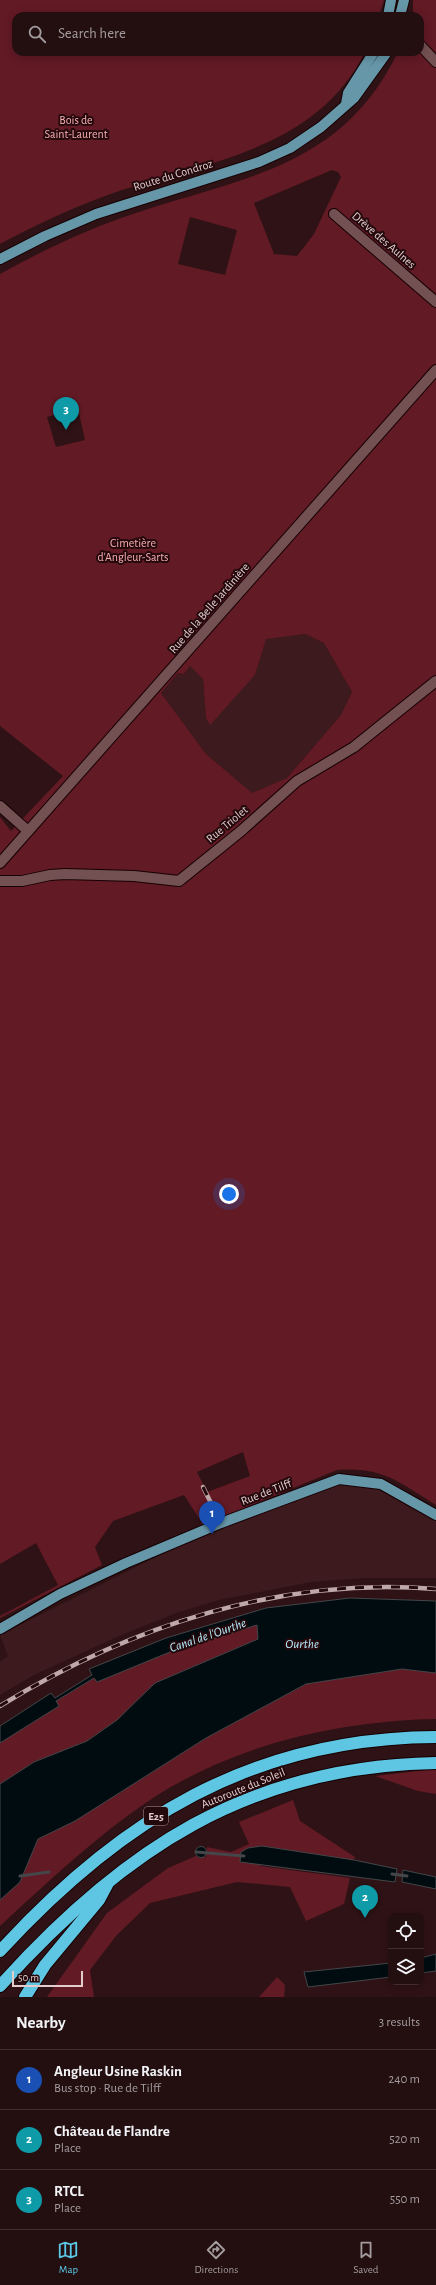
<!DOCTYPE html>
<html lang="en">
<head>
<meta charset="utf-8">
<style>
	:root { --surface:#230e10; --page:#2b1719; --text:#f1f3f6; --muted:#a39c9f; --line:#402e30; --accent:#5bc8e7 }
	body { margin:0; font-family:"Alegreya Sans",sans-serif; background:var(--page); color:var(--text) }
	.controls { position:absolute; right:12px; bottom:12px; display:grid; overflow:hidden; border-radius:8px; box-shadow:0 2px 10px #0003 }
	.controls button { width:36px; height:36px; display:grid; place-items:center; padding:0; border:0; border-bottom:1px solid var(--line); background:var(--surface); color:var(--text); font:20px sans-serif }
	.scale { position:absolute; left:12px; bottom:10px; width:71px; box-sizing:border-box; padding-left:4px; border:2px solid #e2cdcd; border-top:0; font-size:11px; line-height:14px; white-space:nowrap; color:#e2cdcd; -webkit-text-stroke:3px #24090c; paint-order:stroke }
	.you { position:absolute; left:229px; top:1194px; width:14px; height:14px; margin:-10px; border:3px solid #fff; border-radius:50%; background:#1a73e8; box-shadow:0 0 0 6px #1a73e833 }
	.badge { display:grid; place-items:center; width:26px; height:26px; border-radius:50%; background:var(--accent); color:#fff; font-size:13px; font-weight:700 }
	.pin { position:absolute; translate:-50% -33px; filter:drop-shadow(0 1px 2px #0008) }
	.pin::after { content:''; position:absolute; top:21px; width:14px; height:12px; background:inherit; clip-path:polygon(0 0,100% 0,50% 100%) }
	.list { margin:0; padding:0; list-style:none }
	h2 { display:flex; justify-content:space-between; align-items:center; height:52px; margin:0; padding:0 16px; font-size:17px }
	h2 small { font-size:13px; font-weight:400; color:var(--muted) }
	.list li { display:grid; grid-template-columns:26px 1fr auto; gap:12px; align-items:center; box-sizing:border-box; height:60px; padding:0 16px; border-top:1px solid var(--line) }
	.list b { display:block; font-size:15px; white-space:nowrap }
	.list p { margin:0; font-size:13px; white-space:nowrap; color:var(--muted) }
	.list em { font-size:13px; font-style:normal; color:var(--muted) }
	.icon { flex:none; width:22px; height:22px; fill:none; stroke:currentColor; stroke-width:2; stroke-linecap:round; stroke-linejoin:round }
	.map { position:relative; flex:none; width:436px; height:1997px; overflow:hidden }
	.search { position:absolute; background:var(--surface); box-shadow:0 2px 10px #0003; left:12px; right:12px; top:12px; height:44px; display:flex; align-items:center; gap:10px; box-sizing:border-box; padding:0 14px; border-radius:12px; color:var(--muted); font-size:15px }
	.sheet { height:232px; background:var(--surface) }
	nav { display:flex; justify-content:space-around; align-items:center; box-sizing:border-box; height:56px; border-top:1px solid var(--line); background:var(--surface); font-size:11px; color:var(--muted) }
	nav a { display:grid; justify-items:center; gap:2px }
	nav .on { color:var(--accent) }
	.map>svg:first-child { display:block }
</style>
</head>
<body>
<div class="map">
<svg width="436" height="1997" viewBox="0 0 436 1997">
	<rect width="100%" height="100%" fill="#2f1215"/>
	<g fill="#3d1a1e">
		<path d="M305,634L324,643L352,692L342,715L287,778L252,794L206,754L161,693L178,673L184,674L190,666L203,679L206,718L255,675L266,638Z"/>
		<path d="M339,1482L381,1486L436,1517V1578H363L311,1582L219,1600L176,1613L119,1636L34,1675L0,1695V1662L8,1656L0,1635L196,1537Z"/>
	</g>
	<g fill="#621a25" fill-rule="evenodd">
		<path d="M0,0H384L379,16H16V52H365C318,147 213,161 122,190C80,204 39,223 0,244Z"/>
		<path d="M413,0H436V1505C398,1482 384,1467 337,1470L198,1527L202,1523L184,1495L113,1521L95,1547L102,1565L0,1618V1616L58,1585L36,1543L0,1564V817L11,831L63,776L0,726V274C40,252 81,232 124,217C235,178 340,172 398,52H420V16H413ZM332,170L338,172L341,177L314,234L297,256L274,254L254,203ZM190,217L237,230L225,275L178,264ZM70,409H78L85,440L56,447L47,417L54,415L55,412ZM305,634L324,643L352,692L341,715L287,778L252,793L206,754L161,693L178,673L184,674L190,666L203,679L206,718L210,725L255,675L266,639ZM243,1452L250,1476L207,1492L197,1472Z"/>
		<path d="M257,1625L258,1639L155,1683L117,1720L87,1741L34,1762L0,1784V1743L59,1706L56,1701L94,1678L97,1682L170,1652Z"/>
		<path d="M402,1669L436,1673V1719C339,1721 236,1744 153,1798C97,1835 49,1881 0,1926V1900L20,1882L38,1839L75,1821L206,1738L306,1684Z"/>
		<path d="M436,1769V1794L418,1791L375,1776Z"/>
		<path d="M293,1800L300,1821L355,1857L354,1860L262,1846L260,1866L350,1878L344,1904L306,1921L290,1887L237,1882L150,1903L116,1936L90,1970L94,1997H47L107,1913L168,1868L196,1856L206,1857L207,1847L231,1852L249,1844L239,1822Z"/>
		<path d="M277,1977L285,1985L284,1997H259Z"/>
	</g>
	<g fill="#010c11" stroke="#444649">
		<path d="M350,1598L436,1601V1673L402,1669L306,1684L206,1738L75,1821L38,1839L20,1882L0,1900V1784L34,1762L87,1741L117,1720L155,1683L258,1639L257,1625L170,1652L97,1682L94,1678L56,1701L59,1706L0,1743V1726L51,1693L55,1698L92,1675L89,1669L166,1638L266,1608Z"/>
		<path d="M262,1846L354,1860L397,1869L395,1882L240,1862L241,1852L248,1848Z"/>
		<circle cx="201" cy="1852" r="5.5"/>
		<path d="M403,1870L436,1877V1889L402,1882Z"/>
		<path d="M436,1954V1971L421,1973V1958Z"/>
		<path d="M391,1963V1977L308,1987L304,1972Z"/>
	</g>
	<g fill="none" stroke-linecap="round" stroke-linejoin="round">
		<g stroke="#444649" stroke-width="3">
			<path d="M196,1852L244,1856"/>
			<path d="M392,1874L407,1876"/>
			<path d="M20,1876L49,1872"/>
		</g>
		<defs>
			<g id="minor">
				<path d="M420,45L436,62"/>
				<path d="M334,214L436,302"/>
				<path d="M0,806L28,831"/>
				<path d="M0,863L436,370"/>
				<path d="M0,881H22L50,875L65,874L134,876L179,881L241,831L297,781L354,747L436,681"/>
			</g>
			<g id="major">
				<path d="M388,16L391,0"/>
				<path d="M400,16L404,0"/>
				<path d="M346,104L348,93L374,52"/>
				<path d="M0,259L45,236L96,214L259,162L290,148L321,127L354,98L387,52"/>
				<path d="M0,1629L60,1594L126,1563L221,1523L339,1479L381,1484L436,1515"/>
			</g>
			<g id="highway">
				<path d="M0,1951C121,1819 252,1738 436,1737"/>
				<path d="M0,1986C122,1850 248,1766 436,1763"/>
				<path d="M25,1997L45,1965L99,1900L107,1885"/>
			</g>
		</defs>
		<use href="#minor" stroke="#150103" stroke-width="12"/>
		<use href="#major" stroke="#150103" stroke-width="12"/>
		<use href="#highway" stroke="#150103" stroke-width="14"/>
		<use href="#minor" stroke="#735052" stroke-width="10"/>
		<use href="#major" stroke="#6697a9" stroke-width="10"/>
		<use href="#highway" stroke="#5ec6e3" stroke-width="12"/>
		<defs>
			<g id="rail">
				<path d="M203,1487L217,1515"/>
				<path d="M0,1706C130,1626 282,1576 436,1589"/>
			</g>
		</defs>
		<use href="#rail" stroke="#bfa8a9" stroke-width="4.5"/>
		<use href="#rail" stroke="#24090c" stroke-width="3" stroke-dasharray="9" stroke-linecap="butt"/>
	</g>
	<g text-anchor="middle" dominant-baseline="central" stroke-width="4" stroke-linejoin="round" paint-order="stroke">
		<rect fill="#24090c" stroke="#a99293" stroke-width="1" x="144" y="1807" width="24" height="18" rx="3"/>
		<g font-size="11" font-weight="bold" fill="#e2cdcd">
			<text x="156" y="1816">E25</text>
		</g>
		<g font-size="12" fill="#f8adb1" stroke="#24090c">
			<text x="76" y="120">Bois de<tspan x="76" dy="14">Saint-Laurent</tspan></text>
			<text x="133" y="543">Cimetière<tspan x="133" dy="14">d'Angleur-Sarts</tspan></text>
		</g>
		<g font-size="12" fill="#e2cdcd" stroke="#24090c">
			<text transform="translate(173 175) rotate(-17)">Route du Condroz</text>
			<text transform="translate(384 240) rotate(41)">Drève des Aulnes</text>
			<text transform="translate(209 608) rotate(-49)">Rue de la Belle Jardinière</text>
			<text transform="translate(227 824) rotate(-40)">Rue Triolet</text>
			<text transform="translate(266 1492) rotate(-21)">Rue de Tilff</text>
			<text transform="translate(243 1788) rotate(-22)">Autoroute du Soleil</text>
		</g>
		<g font-size="13" font-style="italic" fill="#b5eafb" stroke="#24090c">
			<text transform="translate(208 1636) rotate(-19)">Canal de l'Ourthe</text>
			<text x="302" y="1644">Ourthe</text>
		</g>
	</g>
</svg>
<div class="controls">
<button><svg class="icon" aria-label="locate" viewBox="0 0 24 24"><circle cx="12" cy="12" r="6"/><path d="M12 2v4M12 18v4M2 12h4M18 12h4"/></svg></button>
<button><svg class="icon" aria-label="layers" viewBox="0 0 24 24"><path d="M12 4l9 5-9 5-9-5zM3 14l9 5 9-5"/></svg></button>
</div>
<div class="scale">50 m</div>
<div class="you"></div>
<div class="pin badge" style="left:212px;top:1534px;background:#1a4fb4">1</div>
<div class="pin badge" style="left:365px;top:1918px;background:#0f9aa8">2</div>
<div class="pin badge" style="left:66px;top:430px;background:#0f9aa8">3</div>
<div class="search"><svg class="icon" aria-label="search" viewBox="0 0 24 24"><circle cx="10" cy="10" r="6"/><path d="M15 15l6 6"/></svg>Search here</div>
</div>
<section class="sheet">
<h2>Nearby<small>3 results</small></h2>
<ul class="list">
<li><span class="badge" style="background:#1a4fb4">1</span><div><b>Angleur Usine Raskin</b><p>Bus stop · Rue de Tilff</p></div><em>240 m</em></li>
<li><span class="badge" style="background:#0f9aa8">2</span><div><b>Château de Flandre</b><p>Place</p></div><em>520 m</em></li>
<li><span class="badge" style="background:#0f9aa8">3</span><div><b>RTCL</b><p>Place</p></div><em>550 m</em></li>
</ul>
</section>
<nav>
<a class="on"><svg class="icon" aria-label="map" viewBox="0 0 24 24"><path d="M3 6l6-2 6 2 6-2v14l-6 2-6-2-6 2zM9 4v14M15 6v14"/></svg>Map</a>
<a><svg class="icon" aria-label="directions" viewBox="0 0 24 24"><path d="M12 3l9 9-9 9-9-9zM9 14v-3h6M13 9l2 2-2 2"/></svg>Directions</a>
<a><svg class="icon" aria-label="saved" viewBox="0 0 24 24"><path d="M7 4h10v16l-5-4-5 4z"/></svg>Saved</a>
</nav>
</body>
</html>
